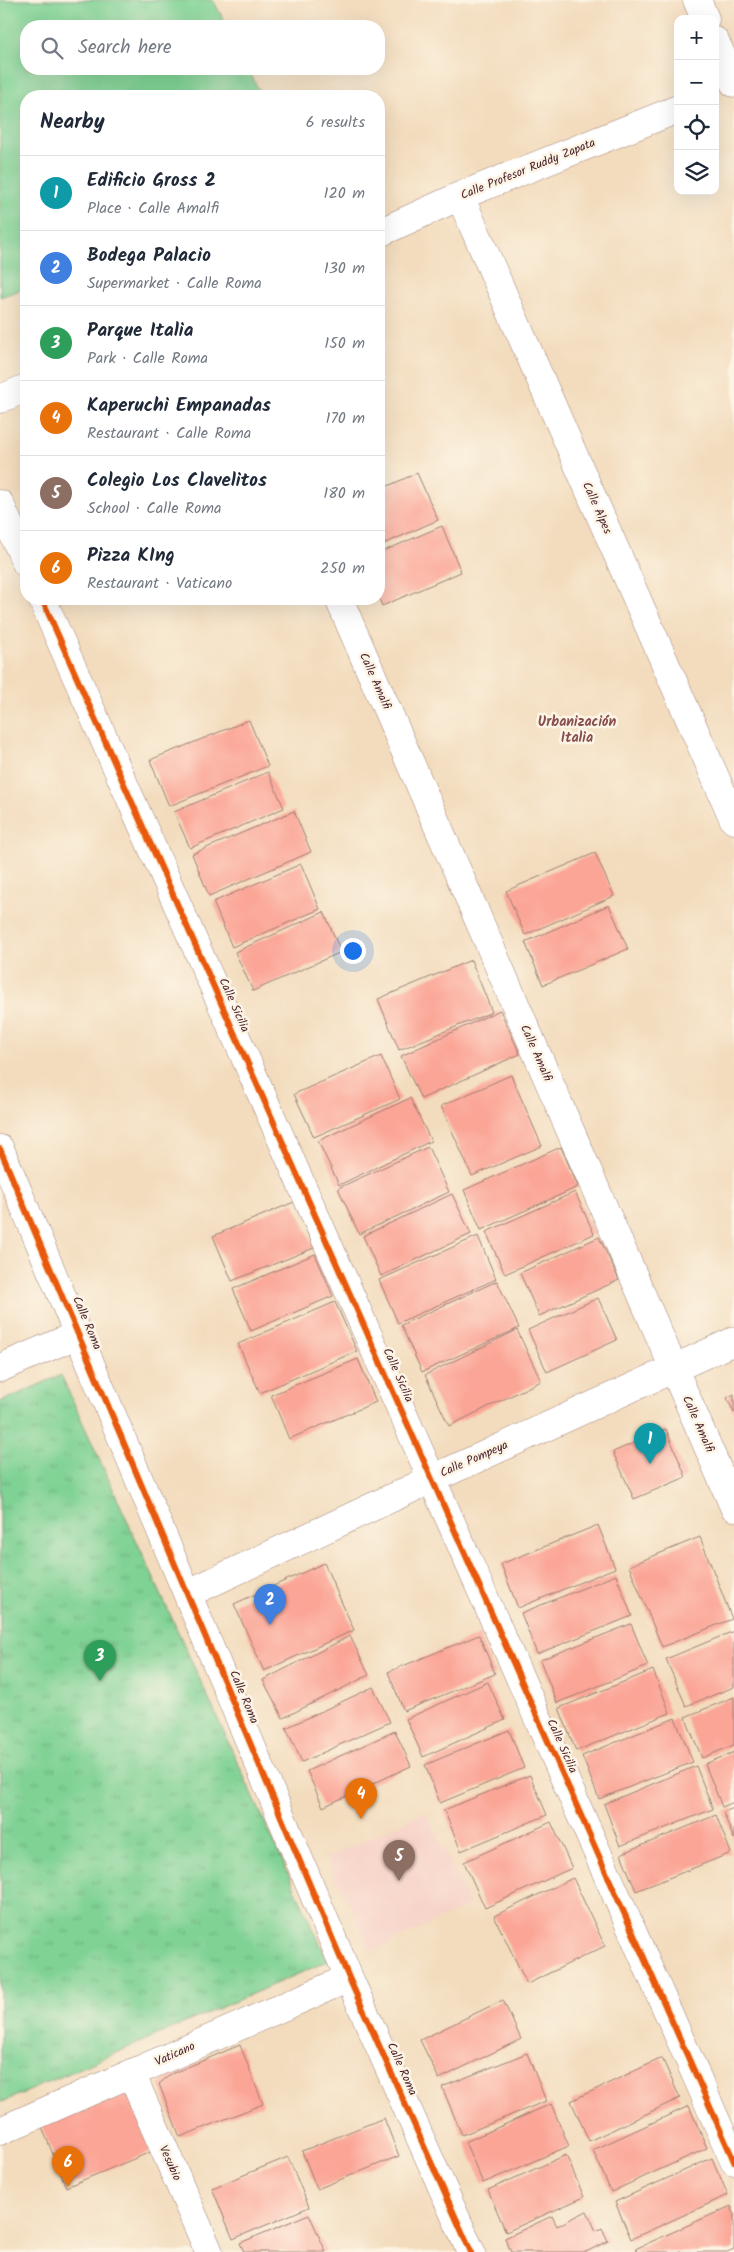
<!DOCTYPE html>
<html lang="en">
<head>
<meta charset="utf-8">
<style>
	:root { --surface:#fff; --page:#f6f6f7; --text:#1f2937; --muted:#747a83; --line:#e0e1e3; --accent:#d93025 }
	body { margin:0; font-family:Kalam,sans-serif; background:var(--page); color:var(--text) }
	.controls { position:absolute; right:15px; top:15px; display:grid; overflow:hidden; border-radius:10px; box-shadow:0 5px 20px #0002 }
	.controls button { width:45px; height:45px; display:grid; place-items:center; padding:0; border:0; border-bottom:1px solid var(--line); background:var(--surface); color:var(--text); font:25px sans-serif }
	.you { position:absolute; left:352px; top:950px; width:18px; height:18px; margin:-12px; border:4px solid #fff; border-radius:50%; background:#1a73e8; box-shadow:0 0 0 8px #1a73e833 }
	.badge { display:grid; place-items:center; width:32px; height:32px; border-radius:50%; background:var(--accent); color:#fff; font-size:16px; font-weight:700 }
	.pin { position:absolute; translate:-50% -41px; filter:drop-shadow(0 1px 2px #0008) }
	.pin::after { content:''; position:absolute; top:26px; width:18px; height:15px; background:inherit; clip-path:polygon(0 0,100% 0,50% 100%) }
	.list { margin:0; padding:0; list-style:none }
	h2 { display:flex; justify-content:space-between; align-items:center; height:65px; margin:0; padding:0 20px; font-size:21px }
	h2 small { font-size:16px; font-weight:400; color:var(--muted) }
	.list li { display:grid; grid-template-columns:32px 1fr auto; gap:15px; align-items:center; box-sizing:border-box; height:75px; padding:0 20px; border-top:1px solid var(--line) }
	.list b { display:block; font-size:19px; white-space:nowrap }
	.list p { margin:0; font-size:16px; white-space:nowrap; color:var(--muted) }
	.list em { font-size:16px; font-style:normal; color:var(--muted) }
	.icon { flex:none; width:28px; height:28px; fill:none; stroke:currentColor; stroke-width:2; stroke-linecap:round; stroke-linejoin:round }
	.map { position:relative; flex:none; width:734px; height:2252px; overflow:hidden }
	.search { position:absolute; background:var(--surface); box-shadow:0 5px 20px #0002; left:20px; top:20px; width:365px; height:55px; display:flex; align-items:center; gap:12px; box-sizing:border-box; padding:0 18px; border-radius:20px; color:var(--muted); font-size:19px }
	.panel { position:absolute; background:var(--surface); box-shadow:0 5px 20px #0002; left:20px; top:90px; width:365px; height:515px; border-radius:20px }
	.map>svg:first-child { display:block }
</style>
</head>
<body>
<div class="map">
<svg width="734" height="2252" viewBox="0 0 734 2252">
	<defs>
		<pattern id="park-tufts" width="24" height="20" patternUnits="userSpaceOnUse" patternTransform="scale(1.25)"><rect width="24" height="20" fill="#7fd294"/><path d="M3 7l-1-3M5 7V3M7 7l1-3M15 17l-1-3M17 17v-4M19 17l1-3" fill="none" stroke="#6fb480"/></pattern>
	</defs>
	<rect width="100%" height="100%" fill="#fcf5e5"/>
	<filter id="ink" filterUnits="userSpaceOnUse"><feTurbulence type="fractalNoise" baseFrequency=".02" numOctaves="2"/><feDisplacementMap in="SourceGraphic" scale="10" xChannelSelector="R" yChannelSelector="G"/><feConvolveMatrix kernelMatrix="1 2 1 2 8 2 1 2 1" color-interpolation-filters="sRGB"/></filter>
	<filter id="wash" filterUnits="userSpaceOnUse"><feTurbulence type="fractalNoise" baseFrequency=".0096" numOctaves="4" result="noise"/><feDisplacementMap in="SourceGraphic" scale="20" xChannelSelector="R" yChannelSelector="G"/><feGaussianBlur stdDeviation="1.12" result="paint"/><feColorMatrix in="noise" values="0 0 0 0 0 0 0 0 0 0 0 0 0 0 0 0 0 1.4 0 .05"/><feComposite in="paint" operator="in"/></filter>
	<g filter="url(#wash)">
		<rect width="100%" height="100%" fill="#f3dcbd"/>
		<path fill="#f7d1c7" d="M426,1812L470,1905L371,1951L327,1858Z"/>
		<path fill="url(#park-tufts)" stroke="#647860" d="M61,1375L328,1961L0,2103V1402Z"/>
		<path fill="#7fd294" stroke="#647860" d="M0,0H213L227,26H26V69H248L262,96H26V288L0,297Z"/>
		<g id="blocks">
			<g fill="#fba596">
				<path d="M417,473L438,520L379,546V490Z"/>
				<path d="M442,526L461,572L382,606L379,599V553Z"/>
				<path d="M249,720L268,766L169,806L150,760Z"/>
				<path d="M268,772L284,808L190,848L174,812Z"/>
				<path d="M294,811L311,852L209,896L192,854Z"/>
				<path d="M595,853L614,896L525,935L506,891Z"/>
				<path d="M301,864L320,909L232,947L213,902Z"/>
				<path d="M609,905L628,949L543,985L525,942Z"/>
				<path d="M324,912L341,952L253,991L235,952Z"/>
				<path d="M471,960L492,1012L399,1050L378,999Z"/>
				<path d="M500,1010L520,1054L421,1099L401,1056Z"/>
				<path d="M381,1056L400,1099L314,1137L294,1094Z"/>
				<path d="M511,1075L542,1146L472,1176L441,1106Z"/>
				<path d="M410,1098L431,1141L339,1185L318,1141Z"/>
				<path d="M428,1147L449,1192L359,1234L338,1188Z"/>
				<path d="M561,1147L578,1187L481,1230L464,1190Z"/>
				<path d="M575,1192L594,1234L505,1274L486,1232Z"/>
				<path d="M452,1194L471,1234L381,1276L363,1236Z"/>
				<path d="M294,1202L314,1248L232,1281L213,1236Z"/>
				<path d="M478,1236L496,1279L398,1323L379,1280Z"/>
				<path d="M599,1237L619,1280L539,1316L520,1273Z"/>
				<path d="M315,1254L333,1296L251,1331L233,1289Z"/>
				<path d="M497,1281L519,1328L422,1372L401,1325Z"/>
				<path d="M598,1298L617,1340L547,1372L528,1330Z"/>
				<path d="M335,1302L357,1351L260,1393L238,1344Z"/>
				<path d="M517,1330L541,1381L449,1426L425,1375Z"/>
				<path d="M358,1359L376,1402L289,1439L271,1395Z"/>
				<path d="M734,1394V1413L727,1398Z"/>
				<path d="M666,1429L686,1477L634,1499L613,1452Z"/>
				<path d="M598,1525L615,1568L518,1608L501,1564Z"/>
				<path d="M700,1537L732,1619L662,1647L629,1566Z"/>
				<path d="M324,1563L354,1630L264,1671L234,1604Z"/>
				<path d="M616,1575L632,1616L537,1654L521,1613Z"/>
				<path d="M631,1624L648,1666L557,1703L540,1660Z"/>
				<path d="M734,1631V1687L686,1706L666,1659Z"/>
				<path d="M479,1635L495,1674L404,1711L388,1672Z"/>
				<path d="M350,1636L369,1675L283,1718L263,1680Z"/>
				<path d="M653,1670L670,1713L576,1751L559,1708Z"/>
				<path d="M488,1682L505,1720L423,1757L406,1719Z"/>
				<path d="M373,1687L390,1722L302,1762L286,1728Z"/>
				<path d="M734,1697V1745L702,1758L685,1717Z"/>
				<path d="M675,1718L693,1762L599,1799L582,1756Z"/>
				<path d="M509,1730L524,1768L440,1803L425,1765Z"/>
				<path d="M395,1731L411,1766L323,1807L307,1771Z"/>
				<path d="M734,1752V1802L722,1807L705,1764Z"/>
				<path d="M696,1766L713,1809L620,1846L604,1804Z"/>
				<path d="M530,1775L547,1815L461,1851L444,1810Z"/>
				<path d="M734,1808V1839L723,1812Z"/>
				<path d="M716,1815L731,1853L636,1891L621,1854Z"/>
				<path d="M551,1822L572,1868L485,1908L464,1862Z"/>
				<path d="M573,1878L605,1946L527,1984L494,1916Z"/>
				<path d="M503,2000L521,2039L439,2079L420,2040Z"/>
				<path d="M240,2045L263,2104L180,2137L159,2084L171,2074Z"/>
				<path d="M527,2053L546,2101L462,2135L442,2087Z"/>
				<path d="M662,2058L680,2098L589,2141L571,2101Z"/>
				<path d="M125,2082L153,2151L66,2187L38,2117Z"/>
				<path d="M551,2104L569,2146L483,2183L465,2142Z"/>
				<path d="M689,2106L707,2148L611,2192L593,2150Z"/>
				<path d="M384,2118L399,2156L317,2189L302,2151Z"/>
				<path d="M566,2155L584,2197L506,2232L488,2190Z"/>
				<path d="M288,2157L309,2207L233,2239L212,2188Z"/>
				<path d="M712,2158L728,2195L631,2239L615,2202Z"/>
				<path d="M731,2206L734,2214V2249L727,2252H637L635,2249Z"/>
				<path d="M587,2211L596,2231L602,2228L608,2241L586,2252H511L505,2238L552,2216L557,2226Z"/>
				<path d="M309,2214L326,2252H244L240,2243Z"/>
			</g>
		</g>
	</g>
	<g filter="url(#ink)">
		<use href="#blocks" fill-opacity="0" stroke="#9e7e74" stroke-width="1"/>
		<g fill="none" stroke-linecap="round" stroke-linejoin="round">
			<defs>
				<g id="minor">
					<path d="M697,0L705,19"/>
					<path d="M715,41L734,83"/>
					<path d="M460,196L734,820"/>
					<path d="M379,233L460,196L678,109"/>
					<path d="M0,399L26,388"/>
					<path d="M0,504L26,563"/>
					<path d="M42,599L734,2161"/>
					<path d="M339,599L734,1507"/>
					<path d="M0,1149L349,1978L471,2252"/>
					<path d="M0,1368L79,1334"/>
					<path d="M189,1593L432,1479L734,1341"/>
					<path d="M131,2073L209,2252"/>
					<path d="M0,2131L349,1978"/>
				</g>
			</defs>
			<use href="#minor" stroke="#9e7e74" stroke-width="29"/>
			<use href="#minor" stroke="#fff" stroke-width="28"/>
			<defs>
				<g id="cycleway">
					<path d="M42,599L734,2161"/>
					<path d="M0,1149L349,1978L471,2252"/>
				</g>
			</defs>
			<use href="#cycleway" stroke="#fcf5e5" stroke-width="9"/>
			<use href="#cycleway" stroke="#e8590c" stroke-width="6"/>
		</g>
	</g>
	<g text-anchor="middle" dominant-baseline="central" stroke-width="5" stroke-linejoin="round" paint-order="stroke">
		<g font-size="12" fill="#4a1f2b" stroke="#fcf5e5">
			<text transform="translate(528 169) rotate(-22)">Calle Profesor Ruddy Zapata</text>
			<text transform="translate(597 508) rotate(66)">Calle Alpes</text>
			<text transform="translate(375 681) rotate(66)">Calle Amalfi</text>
			<text transform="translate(234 1005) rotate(66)">Calle Sicilia</text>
			<text transform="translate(536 1053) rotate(66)">Calle Amalfi</text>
			<text transform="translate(87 1323) rotate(67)">Calle Roma</text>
			<text transform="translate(398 1375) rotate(66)">Calle Sicilia</text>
			<text transform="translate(698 1424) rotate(66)">Calle Amalfi</text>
			<text transform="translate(474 1459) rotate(-24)">Calle Pompeya</text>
			<text transform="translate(244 1697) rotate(67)">Calle Roma</text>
			<text transform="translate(562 1746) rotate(66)">Calle Sicilia</text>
			<text transform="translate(175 2054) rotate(-24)">Vaticano</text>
			<text transform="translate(402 2069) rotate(66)">Calle Roma</text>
			<text transform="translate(170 2163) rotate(66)">Vesubio</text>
		</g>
		<g font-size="14" font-weight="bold" fill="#884e50" stroke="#fcf5e5">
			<text x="577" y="722">Urbanización<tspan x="577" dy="16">Italia</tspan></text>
		</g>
	</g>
</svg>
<div class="controls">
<button>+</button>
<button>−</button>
<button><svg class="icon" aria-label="locate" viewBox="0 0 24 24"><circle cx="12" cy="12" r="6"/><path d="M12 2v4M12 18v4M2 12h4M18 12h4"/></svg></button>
<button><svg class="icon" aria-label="layers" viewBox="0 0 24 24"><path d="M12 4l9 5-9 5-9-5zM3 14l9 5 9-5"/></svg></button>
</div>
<div class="you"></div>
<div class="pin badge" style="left:650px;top:1464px;background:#0f9aa8">1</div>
<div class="pin badge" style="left:270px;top:1625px;background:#3f7fe0">2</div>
<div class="pin badge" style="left:100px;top:1681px;background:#2e9e5b">3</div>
<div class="pin badge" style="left:361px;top:1819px;background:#e8710a">4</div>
<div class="pin badge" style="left:399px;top:1881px;background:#8d6e63">5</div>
<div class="pin badge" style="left:68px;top:2187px;background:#e8710a">6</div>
<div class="search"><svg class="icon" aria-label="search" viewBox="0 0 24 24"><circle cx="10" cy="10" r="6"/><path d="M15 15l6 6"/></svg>Search here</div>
<section class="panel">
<h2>Nearby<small>6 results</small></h2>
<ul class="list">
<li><span class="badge" style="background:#0f9aa8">1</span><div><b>Edificio Gross 2</b><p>Place · Calle Amalfi</p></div><em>120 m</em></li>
<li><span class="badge" style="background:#3f7fe0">2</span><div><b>Bodega Palacio</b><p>Supermarket · Calle Roma</p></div><em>130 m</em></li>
<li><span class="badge" style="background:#2e9e5b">3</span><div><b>Parque Italia</b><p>Park · Calle Roma</p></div><em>150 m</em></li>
<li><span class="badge" style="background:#e8710a">4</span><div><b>Kaperuchi Empanadas</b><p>Restaurant · Calle Roma</p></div><em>170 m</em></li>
<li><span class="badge" style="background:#8d6e63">5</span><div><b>Colegio Los Clavelitos</b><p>School · Calle Roma</p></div><em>180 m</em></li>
<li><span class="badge" style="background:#e8710a">6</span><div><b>Pizza KIng</b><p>Restaurant · Vaticano</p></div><em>250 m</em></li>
</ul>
</section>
</div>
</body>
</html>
